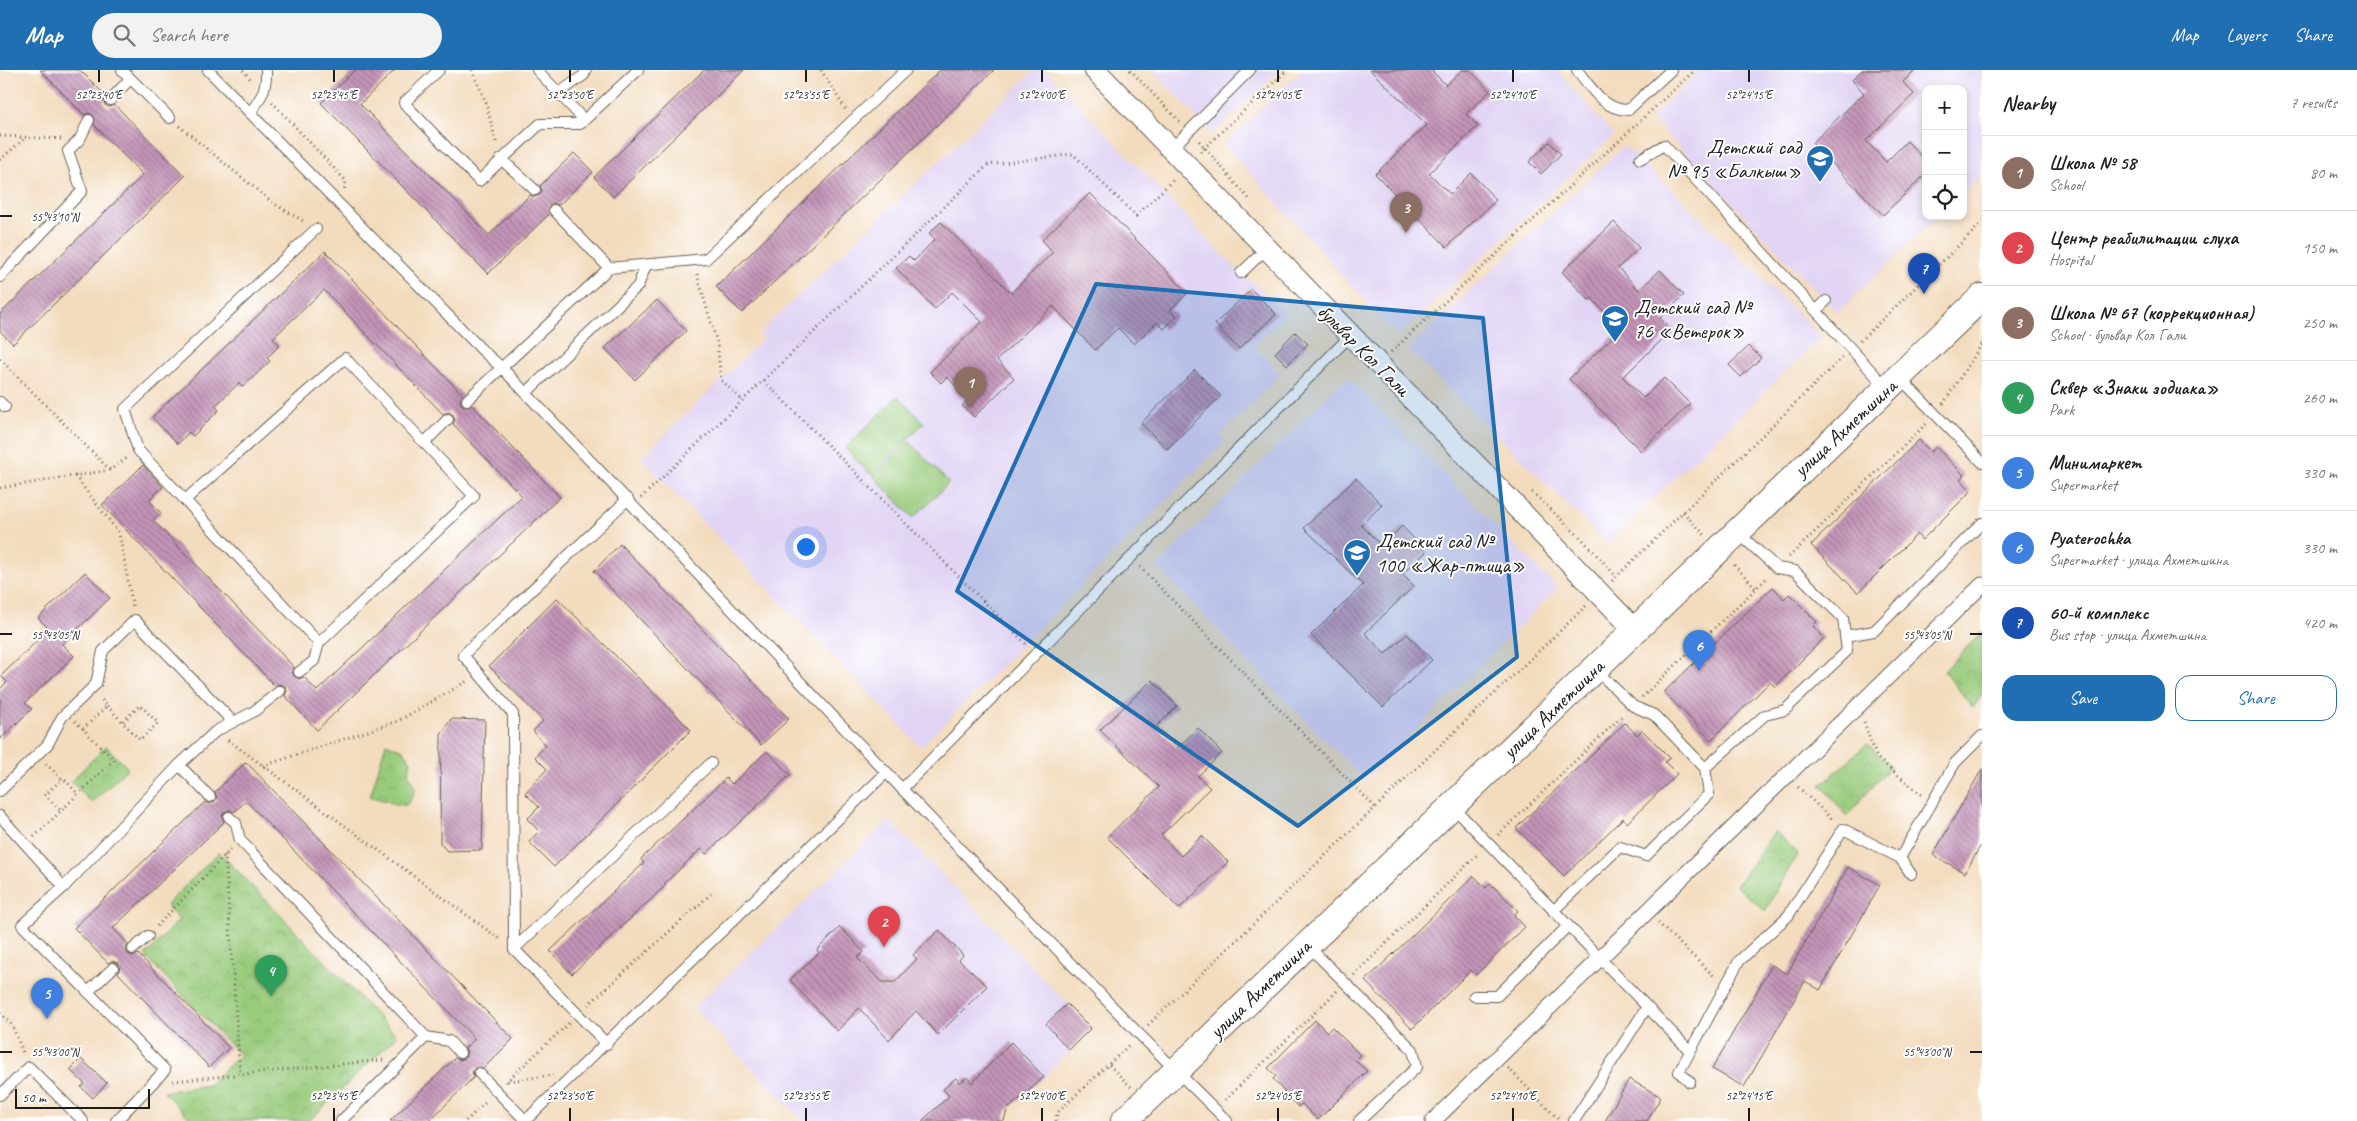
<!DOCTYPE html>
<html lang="en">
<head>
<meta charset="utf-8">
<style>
	:root { --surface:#fff; --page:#f2f2f2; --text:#222; --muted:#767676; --line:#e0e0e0; --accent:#1f6fb2 }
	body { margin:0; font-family:Caveat,sans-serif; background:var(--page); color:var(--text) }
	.controls { position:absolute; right:15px; top:15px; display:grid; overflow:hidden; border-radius:10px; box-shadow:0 2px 8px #0003 }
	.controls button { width:45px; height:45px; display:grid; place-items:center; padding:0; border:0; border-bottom:1px solid var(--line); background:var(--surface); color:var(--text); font:25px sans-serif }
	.scale { position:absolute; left:15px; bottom:12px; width:135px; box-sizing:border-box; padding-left:5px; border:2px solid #1c1c1c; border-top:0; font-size:14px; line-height:18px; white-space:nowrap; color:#1c1c1c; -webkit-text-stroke:4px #fff; paint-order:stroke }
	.you { position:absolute; left:805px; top:476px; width:18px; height:18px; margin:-12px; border:4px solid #fff; border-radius:50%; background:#1a73e8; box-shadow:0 0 0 8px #1a73e833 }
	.badge { display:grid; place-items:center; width:32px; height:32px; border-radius:50%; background:var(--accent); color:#fff; font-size:16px; font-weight:700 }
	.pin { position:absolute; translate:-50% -41px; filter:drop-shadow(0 1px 2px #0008) }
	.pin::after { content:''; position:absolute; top:26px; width:18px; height:15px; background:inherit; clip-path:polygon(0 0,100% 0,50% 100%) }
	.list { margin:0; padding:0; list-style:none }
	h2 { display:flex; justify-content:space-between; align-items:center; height:65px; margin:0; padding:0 20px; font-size:21px }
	h2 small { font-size:16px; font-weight:400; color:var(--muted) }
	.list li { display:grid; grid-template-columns:32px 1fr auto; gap:15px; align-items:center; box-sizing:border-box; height:75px; padding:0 20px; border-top:1px solid var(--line) }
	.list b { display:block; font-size:19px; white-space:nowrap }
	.list p { margin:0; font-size:16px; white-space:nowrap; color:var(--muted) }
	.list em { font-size:16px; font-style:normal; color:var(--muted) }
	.actions { display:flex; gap:10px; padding:15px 20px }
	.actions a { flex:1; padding:11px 0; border:1px solid var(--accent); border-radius:15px; text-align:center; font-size:18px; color:var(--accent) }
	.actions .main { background:var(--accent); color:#fff }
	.icon { flex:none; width:28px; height:28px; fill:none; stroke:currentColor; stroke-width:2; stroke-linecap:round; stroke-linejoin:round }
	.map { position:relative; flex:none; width:1982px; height:1051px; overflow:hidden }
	header { display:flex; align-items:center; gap:30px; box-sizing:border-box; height:70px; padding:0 25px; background:var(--accent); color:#fff }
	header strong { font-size:24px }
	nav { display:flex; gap:28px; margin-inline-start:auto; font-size:18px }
	.search { width:350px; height:45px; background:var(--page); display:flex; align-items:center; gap:12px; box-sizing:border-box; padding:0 18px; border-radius:28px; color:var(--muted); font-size:19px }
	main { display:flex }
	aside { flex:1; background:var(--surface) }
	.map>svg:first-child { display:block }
</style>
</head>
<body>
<header>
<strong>Map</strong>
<div class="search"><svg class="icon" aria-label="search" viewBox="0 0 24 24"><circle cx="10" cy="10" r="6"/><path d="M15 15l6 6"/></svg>Search here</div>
<nav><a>Map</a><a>Layers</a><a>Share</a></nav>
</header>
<main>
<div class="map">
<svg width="1982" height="1051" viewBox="0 0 1982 1051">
	<defs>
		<pattern id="park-crowns" width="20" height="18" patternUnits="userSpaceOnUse" patternTransform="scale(1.25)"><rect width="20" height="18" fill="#99cb7b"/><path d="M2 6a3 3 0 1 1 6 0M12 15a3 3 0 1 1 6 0" fill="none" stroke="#83ae6a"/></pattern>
		<pattern id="building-back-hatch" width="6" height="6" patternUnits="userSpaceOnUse" patternTransform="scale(1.25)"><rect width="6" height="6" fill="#c394b8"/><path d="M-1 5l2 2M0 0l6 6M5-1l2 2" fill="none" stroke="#9e7895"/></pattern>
	</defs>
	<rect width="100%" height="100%" fill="#fff"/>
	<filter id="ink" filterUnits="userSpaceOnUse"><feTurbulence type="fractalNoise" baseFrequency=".02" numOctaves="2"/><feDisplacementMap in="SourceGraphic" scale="10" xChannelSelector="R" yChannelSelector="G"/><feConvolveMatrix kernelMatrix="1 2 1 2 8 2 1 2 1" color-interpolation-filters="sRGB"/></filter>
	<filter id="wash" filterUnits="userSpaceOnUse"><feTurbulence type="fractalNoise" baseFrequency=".0096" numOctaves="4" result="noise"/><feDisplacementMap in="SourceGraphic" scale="20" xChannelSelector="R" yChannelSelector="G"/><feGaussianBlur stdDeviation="1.12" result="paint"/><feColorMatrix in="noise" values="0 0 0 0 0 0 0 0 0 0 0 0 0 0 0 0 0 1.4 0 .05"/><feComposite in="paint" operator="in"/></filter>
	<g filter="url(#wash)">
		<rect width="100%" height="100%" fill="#f3dcbe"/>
		<g fill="#e1d4f4">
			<path d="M1035,0H1045L1248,211L1250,209L1286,244L1254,276L1281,304L1220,365L1225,371L921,677L641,388L764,268L759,263Z"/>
			<path d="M1152,0H1280L1213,64Z"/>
			<path d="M1302,0H1557L1614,65L1397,266L1224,75Z"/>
			<path d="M1701,0H1982V104L1963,122V19H1926V146H1938L1837,243L1651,47Z"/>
			<path d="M1624,76L1640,89L1822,267L1607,473L1408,279Z"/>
			<path d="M1347,307L1558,518L1365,710L1268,613L1157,496Z"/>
			<path d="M889,750L1091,958L1044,1007L1007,1040L1004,1051H803L694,938Z"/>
		</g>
		<g fill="url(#park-crowns)" stroke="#5a744c">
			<path d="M1982,562V625L1973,638L1944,601Z"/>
			<path d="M386,673L403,680L411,691L408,705C419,715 416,725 406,735C391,735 385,729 370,727Z"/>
			<path d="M1867,674L1891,696L1847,746L1821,715Z"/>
			<path d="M106,676L128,698L92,733L71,711Z"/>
			<path d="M1775,761L1798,783L1765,841L1736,816Z"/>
			<path d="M219,782L397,966L309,1051H192L164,1022L208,1015L240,985L145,886L179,850L166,835Z"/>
		</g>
		<g fill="#99cb7b" stroke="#5a744c">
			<path d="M898,326L924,353L871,405L845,378Z"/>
			<path d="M909,371L949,413L913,448L873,406Z"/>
		</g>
		<g id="blocks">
			<g fill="url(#building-back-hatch)">
				<path d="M40,0H80L105,25L103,29L105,35L109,37L115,35L185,106L13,274L0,261V244L143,105L94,55V46L89,43L84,45Z"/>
				<path d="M355,0H395L360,34L489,165L530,125L534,127L540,125L542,121L540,116L574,83L593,102L559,135L553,133L549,135V144L488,204L321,33Z"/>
				<path d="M704,0H744L613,127L594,107Z"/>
				<path d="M940,0H994L742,243L716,217Z"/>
				<path d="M1370,0H1431L1446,15L1462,0H1470L1490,21L1466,44L1478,56L1429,103L1450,124L1471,103L1496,130L1447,177L1375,104L1427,55Z"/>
				<path d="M1862,0H1915L1903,12L1914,24L1866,71L1886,92L1907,71L1926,91V104L1883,145L1812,73L1864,23L1852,10Z"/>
				<path d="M1549,72L1561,84L1541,104L1529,92Z"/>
				<path d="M1090,123L1188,223L1170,240L1177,246L1164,259L1157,252L1134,274L1118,258L1095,280L1053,236L997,290L1014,308L974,347L962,336L968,329L947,307L941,313L930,302L982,252L952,222L935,239L896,198L909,186L914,191L935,169L929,163L941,152L1011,223L1053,182L1042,170Z"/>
				<path d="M1614,152L1639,178L1618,198L1639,220L1660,200L1684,225L1660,248L1672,260L1623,307L1643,328L1664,308L1690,334L1641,381L1569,309L1621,259L1591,228L1589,230L1562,202Z"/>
				<path d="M325,181L463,325L460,331L462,335L468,337L472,335L560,427L317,660L285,626L287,621L285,616L280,614L275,616L102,435L143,395L163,417L149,430L161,443L153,450L294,597L292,602L294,606L299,609L304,607L317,621L522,426L453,354L455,350L453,345L449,342L443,344L324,220L273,268L280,275L267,288L270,291L243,317L239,313L215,336L219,340L193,366L189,362L178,374L152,347Z"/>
				<path d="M1251,219L1276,244L1239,279L1215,254Z"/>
				<path d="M657,230L686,261L635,310L605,278Z"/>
				<path d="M1295,262L1308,274L1287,295L1275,283Z"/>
				<path d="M1749,276L1761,288L1741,307L1729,295Z"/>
				<path d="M1195,300L1221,326L1167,379L1141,353Z"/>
				<path d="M1919,370L1931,382L1936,377L1964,405L1960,409L1971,421L1922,470L1917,464L1858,523L1811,475Z"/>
				<path d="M1356,408L1382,435L1361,455L1382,476L1402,456L1426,482L1402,504L1414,516L1365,563L1385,584L1407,564L1432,590L1383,637L1311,565L1363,515L1304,458Z"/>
				<path d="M620,474L789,649L761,675L594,501Z"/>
				<path d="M85,502L110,528L62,574L74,586L25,633L32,639L0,669V619L7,612L1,606L49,559L38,548Z"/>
				<path d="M1773,517L1784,529L1789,524L1817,552L1813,556L1824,568L1775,617L1770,612L1711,670L1664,622Z"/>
				<path d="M557,528L691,660L554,797L529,772L539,761L527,749L539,737L525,723L547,699L535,687L546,675L533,661L543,651L489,596Z"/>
				<path d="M1152,610L1177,636L1157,656L1177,678L1198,658L1222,683L1198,706L1210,718L1161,765L1181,786L1202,766L1228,792L1179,839L1107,767L1159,717L1100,660Z"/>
				<path d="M451,649L485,650L482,780L447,781L440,773L441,664Z"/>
				<path d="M1625,653L1637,665L1642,660L1670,688L1665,692L1677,704L1627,753L1623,748L1564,806L1516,758Z"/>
				<path d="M767,681L790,705L706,784L701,779L664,814L666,815L572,904L550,881L644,793L641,789L726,708L732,714Z"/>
				<path d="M246,692L513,969L484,998H475L472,1002L474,1007L429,1051H390L455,988L461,990L465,988L467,982L465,978L475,969L246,731L234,742L230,740L224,742L222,746L224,752L113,858L128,874L126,880L128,884L134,886L138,884L229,978L209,997L118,903L120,897L118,893L112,891L108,893L74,858L205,732L209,734L214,732L217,728L215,722Z"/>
				<path d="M1982,699V773L1965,803L1933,785Z"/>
				<path d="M1848,797L1880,815L1820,920L1805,911L1744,1017L1712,999L1772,895L1787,904Z"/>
				<path d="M1474,806L1486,818L1490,813L1518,841L1514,845L1525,857L1476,905L1471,900L1412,959L1365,911Z"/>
				<path d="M840,857L864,882L857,888L882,912H895L917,889L913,885L939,860L963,885L959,890L987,916L938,965L916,941L889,970L859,938L837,961L790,910L819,883L817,880Z"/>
				<path d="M1067,934L1091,958L1069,980L1046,954Z"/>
				<path d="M1315,950L1327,962L1332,957L1360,985L1355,990L1367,1001L1318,1050L1302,1034L1298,1037L1273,1009L1276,1006L1268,998Z"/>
				<path d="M1011,972L1044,1007L1007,1040L1004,1051H922L949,1026L943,1019L956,1008L960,1013L967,1007L972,1013Z"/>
				<path d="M81,989L107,1013L93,1028L81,1017L85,1014L70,1000Z"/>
				<path d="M1629,1009L1661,1027L1647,1051H1605Z"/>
			</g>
		</g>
	</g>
	<g filter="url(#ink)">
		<use href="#blocks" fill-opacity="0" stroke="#675f55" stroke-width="1"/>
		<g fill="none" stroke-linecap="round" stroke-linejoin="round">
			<defs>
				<g id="service">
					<path d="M122,0L170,48"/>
					<path d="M208,0L482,280L502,298L902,719L1139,964L1227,1051"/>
					<path d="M439,0L404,33L479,111L540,54H580L638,0"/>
					<path d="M537,0L584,50"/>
					<path d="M1577,0C1591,17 1603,40 1628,40L1671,0"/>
					<path d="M559,23L584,5L586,0"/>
					<path d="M110,30L130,9"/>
					<path d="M250,43C261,28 267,19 266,0"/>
					<path d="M1171,79L1250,0"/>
					<path d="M501,89L535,120"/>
					<path d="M1640,89L1664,75L1886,317"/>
					<path d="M554,140L609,198"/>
					<path d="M316,159L125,339L138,380L319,573"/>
					<path d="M1241,203L1266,179"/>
					<path d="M0,207L82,121L68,81L80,69L89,50"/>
					<path d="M1817,240L1826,231"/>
					<path d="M1899,307L1982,392"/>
					<path d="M526,323L638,216L646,195"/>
					<path d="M467,330L609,198L706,189L906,0"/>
					<path d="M0,332L5,337"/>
					<path d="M424,373L448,349"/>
					<path d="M185,430L345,288L474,426L319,573L314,591L299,602"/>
					<path d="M1845,566L1874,561L1982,453"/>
					<path d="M179,695L210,727"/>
					<path d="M1705,698L1765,645L1785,640L1847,581L1843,548L1795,501L1777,498L1737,462"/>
					<path d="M902,719L1350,266"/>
					<path d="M0,721L48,674L62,647L96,614L103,581L135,550L233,652"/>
					<path d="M1452,736L1690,981"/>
					<path d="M0,746L64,817"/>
					<path d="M229,747L236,753L240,770L426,967L341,1051"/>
					<path d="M1900,788L1955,693L1982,666"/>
					<path d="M1553,841L1620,777L1646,786L1709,724L1705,698L1654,645L1633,636L1595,599"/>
					<path d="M1308,876L1413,980L1417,997L1359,1051"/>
					<path d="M133,879L148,866"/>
					<path d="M514,879L711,693"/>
					<path d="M88,922L113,898"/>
					<path d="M1474,926H1497L1568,856"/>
					<path d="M426,967L449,971L460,983"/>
					<path d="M607,974L514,879L513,644L463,585L628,429"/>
					<path d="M479,1003L525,1050"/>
					<path d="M1690,1012L1679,1002L1739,891L1788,846L1843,759L1900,788L1911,804"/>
					<path d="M0,1025L29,997L83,1051"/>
					<path d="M116,1051L165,1000L22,855L64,817L179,695L216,661L253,642L280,621"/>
					<path d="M525,1051L887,702"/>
					<path d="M1574,1051L1647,937"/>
				</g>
				<path id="pedestrian" d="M1433,1051L1982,515"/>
				<path id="minor" d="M1095,0L1635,560"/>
				<path id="tertiary" d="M1124,1051L1982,227"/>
			</defs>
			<use href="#service" stroke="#675f55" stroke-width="12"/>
			<use href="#pedestrian" stroke="#675f55" stroke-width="17"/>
			<use href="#minor" stroke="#675f55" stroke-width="23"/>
			<use href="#tertiary" stroke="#675f55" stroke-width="28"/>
			<g stroke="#675f55" stroke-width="3" stroke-dasharray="1 4" stroke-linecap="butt">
				<path d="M243,0L252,11"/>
				<path d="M472,0L485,30L497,75"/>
				<path d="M821,0L846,40"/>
				<path d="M1130,0L1180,52"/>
				<path d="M272,32L346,111L344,121"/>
				<path d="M179,56L273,133L305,152"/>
				<path d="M0,66L62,69"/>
				<path d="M1199,71L1250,130"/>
				<path d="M1200,82L1287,0"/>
				<path d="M0,90L25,68"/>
				<path d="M697,204L717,273L721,310L743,331"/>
				<path d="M1860,271L1982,153"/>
				<path d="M1391,282L1695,0"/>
				<path d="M0,289L110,400L127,388"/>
				<path d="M764,311L1027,575"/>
				<path d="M1943,334L1982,274"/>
				<path d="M75,406L119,463L133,537"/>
				<path d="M0,418L110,400"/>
				<path d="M1532,422L1582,469L1616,506"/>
				<path d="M641,428L988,95L1073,84L1136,146L1175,108"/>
				<path d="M1683,442L1705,465"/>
				<path d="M1789,487L1926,354"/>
				<path d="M1734,495L1756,518"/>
				<path d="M1140,497L1376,738"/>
				<path d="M1612,511L1843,287"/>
				<path d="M1642,627L1768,507"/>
				<path d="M107,636L140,670L158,653L140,635L123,652"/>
				<path d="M75,651L114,690L78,724"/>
				<path d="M1864,652L1877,688L1922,725"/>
				<path d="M83,659L107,636L100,628"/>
				<path d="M228,670L501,870"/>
				<path d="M46,694L62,709L45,725L61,741L78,724L63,708L62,709"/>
				<path d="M263,696L398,651L469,610"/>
				<path d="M1798,717L1833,750"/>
				<path d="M1498,765L1623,645"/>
				<path d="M34,767L61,741"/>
				<path d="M225,785L240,1004"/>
				<path d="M1658,853L1715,907"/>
				<path d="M157,856L231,779"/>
				<path d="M1354,905L1479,783"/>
				<path d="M588,935L711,824"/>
				<path d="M0,943L12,955L24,985"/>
				<path d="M1148,955L1586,536"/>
				<path d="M1109,995L1131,1017"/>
				<path d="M1508,998L1560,1051"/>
				<path d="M173,1011L383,990"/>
				<path d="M508,1011L553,1005"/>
				<path d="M506,1012L569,953"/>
				<path d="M1225,1030L1337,921"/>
				<path d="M466,1051L487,1031"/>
				<path d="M1056,1051L1057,1043L1130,974"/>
			</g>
			<use href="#service" stroke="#fff" stroke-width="10"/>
			<use href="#pedestrian" stroke="#fff" stroke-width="15"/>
			<use href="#minor" stroke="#fff" stroke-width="21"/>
			<use href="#tertiary" stroke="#fff" stroke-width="26"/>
		</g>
	</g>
	<path fill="#1f6fb2" fill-opacity="0.2" stroke="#1f6fb2" stroke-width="4" stroke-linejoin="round" d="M1096,214L1483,248L1517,587L1298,756L957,521Z"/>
	<path fill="none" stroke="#1c1c1c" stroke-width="2" d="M99,0V12M334,0V12M570,0V12M806,0V12M1042,0V12M1278,0V12M1513,0V12M1749,0V12M0,146H12M0,564H12M1970,564H1982M0,982H12M1970,982H1982M334,1038V1051M570,1038V1051M806,1038V1051M1042,1038V1051M1278,1038V1051M1513,1038V1051M1749,1038V1051"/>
	<defs>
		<symbol id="school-pin" viewBox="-11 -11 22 30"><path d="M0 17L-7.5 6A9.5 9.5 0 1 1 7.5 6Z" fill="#1f6fb2" stroke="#fff"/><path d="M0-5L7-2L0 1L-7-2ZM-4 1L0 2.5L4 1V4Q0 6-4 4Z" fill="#fff"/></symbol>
	</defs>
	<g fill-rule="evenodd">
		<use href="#school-pin" x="1804" y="73" width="32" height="43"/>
		<use href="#school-pin" x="1599" y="233" width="32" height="43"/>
		<use href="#school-pin" x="1341" y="467" width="32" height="43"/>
	</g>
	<g text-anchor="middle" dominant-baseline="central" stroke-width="4" stroke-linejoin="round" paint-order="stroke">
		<g font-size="21" fill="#1c1c1c" stroke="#fff" text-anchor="start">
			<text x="1801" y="77" text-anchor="end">Детский сад<tspan x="1801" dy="24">№ 95 «Балкыш»</tspan></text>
			<text x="1634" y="237">Детский сад №<tspan x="1634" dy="24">76 «Ветерок»</tspan></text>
			<text x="1376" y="471">Детский сад №<tspan x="1376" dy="24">100 «Жар-птица»</tspan></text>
		</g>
		<g font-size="21" fill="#1c1c1c" stroke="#fff">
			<text transform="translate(1364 280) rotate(45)">бульвар Кол Гали</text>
			<text transform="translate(1845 358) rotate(-43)">улица Ахметшина</text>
			<text transform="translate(1553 639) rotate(-44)">улица Ахметшина</text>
			<text transform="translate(1260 919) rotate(-44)">улица Ахметшина</text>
		</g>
	</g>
	<g font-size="12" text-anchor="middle" fill="#1c1c1c" stroke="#fff" stroke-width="4" stroke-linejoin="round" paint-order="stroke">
		<text x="99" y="29">52°23'40"E</text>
		<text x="334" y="29">52°23'45"E</text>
		<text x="570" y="29">52°23'50"E</text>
		<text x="806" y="29">52°23'55"E</text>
		<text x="1042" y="29">52°24'00"E</text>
		<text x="1278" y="29">52°24'05"E</text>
		<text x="1513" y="29">52°24'10"E</text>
		<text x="1749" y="29">52°24'15"E</text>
		<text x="55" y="151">55°43'10"N</text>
		<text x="55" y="569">55°43'05"N</text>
		<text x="1927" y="569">55°43'05"N</text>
		<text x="55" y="986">55°43'00"N</text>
		<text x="1927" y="986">55°43'00"N</text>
		<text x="334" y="1030">52°23'45"E</text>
		<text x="570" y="1030">52°23'50"E</text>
		<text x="806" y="1030">52°23'55"E</text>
		<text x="1042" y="1030">52°24'00"E</text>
		<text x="1278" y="1030">52°24'05"E</text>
		<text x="1513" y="1030">52°24'10"E</text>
		<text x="1749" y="1030">52°24'15"E</text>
	</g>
</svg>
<div class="controls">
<button>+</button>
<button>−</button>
<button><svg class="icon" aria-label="locate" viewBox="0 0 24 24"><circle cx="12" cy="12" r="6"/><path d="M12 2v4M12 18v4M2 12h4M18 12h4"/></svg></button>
</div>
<div class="scale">50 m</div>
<div class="you"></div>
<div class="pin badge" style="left:970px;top:338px;background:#8d6e63">1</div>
<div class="pin badge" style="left:884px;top:877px;background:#e0444e">2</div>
<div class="pin badge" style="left:1406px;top:163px;background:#8d6e63">3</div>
<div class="pin badge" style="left:271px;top:926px;background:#2e9e5b">4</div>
<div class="pin badge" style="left:47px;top:949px;background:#3f7fe0">5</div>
<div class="pin badge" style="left:1699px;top:601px;background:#3f7fe0">6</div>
<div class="pin badge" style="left:1924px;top:224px;background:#1a4fb4">7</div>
</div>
<aside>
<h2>Nearby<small>7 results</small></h2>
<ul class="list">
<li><span class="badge" style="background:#8d6e63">1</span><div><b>Школа № 58</b><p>School</p></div><em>80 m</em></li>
<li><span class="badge" style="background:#e0444e">2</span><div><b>Центр реабилитации слуха</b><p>Hospital</p></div><em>150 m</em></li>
<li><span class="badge" style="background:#8d6e63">3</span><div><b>Школа № 67 (коррекционная)</b><p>School · бульвар Кол Гали</p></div><em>250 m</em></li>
<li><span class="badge" style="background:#2e9e5b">4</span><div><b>Сквер «Знаки зодиака»</b><p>Park</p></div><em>260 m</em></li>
<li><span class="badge" style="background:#3f7fe0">5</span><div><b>Минимаркет</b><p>Supermarket</p></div><em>330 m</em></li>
<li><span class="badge" style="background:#3f7fe0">6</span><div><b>Pyaterochka</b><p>Supermarket · улица Ахметшина</p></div><em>330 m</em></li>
<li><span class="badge" style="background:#1a4fb4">7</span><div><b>60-й комплекс</b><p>Bus stop · улица Ахметшина</p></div><em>420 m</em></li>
</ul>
<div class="actions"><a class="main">Save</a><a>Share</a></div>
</aside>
</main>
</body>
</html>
